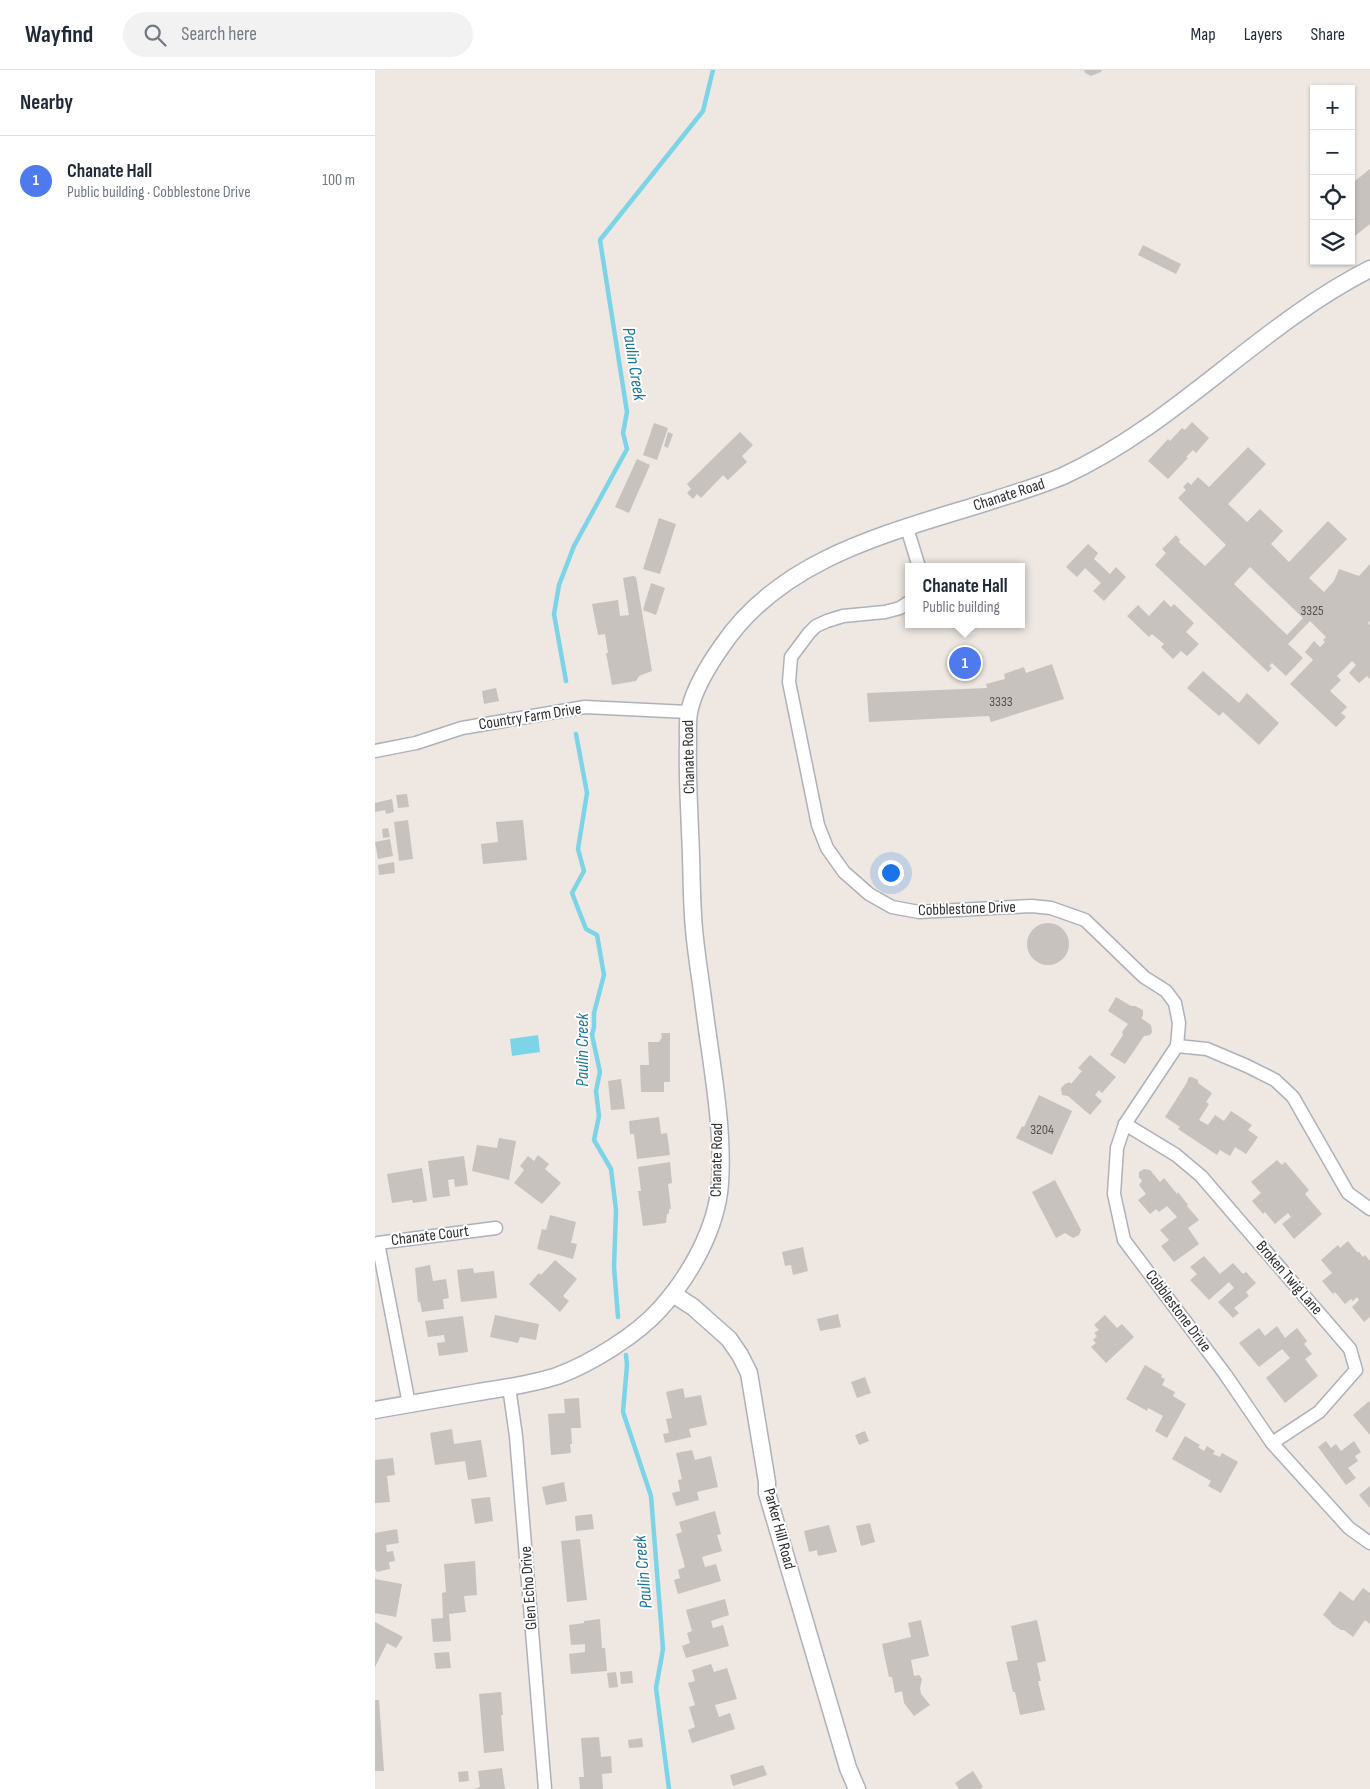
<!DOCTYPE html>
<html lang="en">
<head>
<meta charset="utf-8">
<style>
	:root { --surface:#fff; --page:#f2f2f3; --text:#1f2937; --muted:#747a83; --line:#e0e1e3; --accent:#4e7aee }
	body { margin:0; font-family:"Sofia Sans Condensed",sans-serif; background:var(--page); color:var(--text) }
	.controls { position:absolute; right:15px; top:15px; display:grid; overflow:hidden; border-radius:0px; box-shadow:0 1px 4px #0004 }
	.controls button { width:45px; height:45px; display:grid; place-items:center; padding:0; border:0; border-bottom:1px solid var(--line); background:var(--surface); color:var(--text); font:25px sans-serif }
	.you { position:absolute; left:515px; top:802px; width:18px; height:18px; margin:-12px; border:4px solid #fff; border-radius:50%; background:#1a73e8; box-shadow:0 0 0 8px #1a73e833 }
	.badge { display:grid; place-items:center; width:32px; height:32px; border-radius:50%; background:var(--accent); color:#fff; font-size:16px; font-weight:700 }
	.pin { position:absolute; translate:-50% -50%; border:2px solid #fff; box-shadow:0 1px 5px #0006 }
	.popup { position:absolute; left:530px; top:493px; width:120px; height:65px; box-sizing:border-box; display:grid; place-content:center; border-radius:0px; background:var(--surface); filter:drop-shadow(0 1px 4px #0005); font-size:16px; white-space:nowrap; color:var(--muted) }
	.popup b { font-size:19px; color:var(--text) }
	.popup::after { content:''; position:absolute; left:50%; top:100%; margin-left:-10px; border:10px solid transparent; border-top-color:var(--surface) }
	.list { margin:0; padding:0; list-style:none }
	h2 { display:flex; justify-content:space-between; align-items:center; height:65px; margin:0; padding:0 20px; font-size:21px }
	h2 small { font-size:16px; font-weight:400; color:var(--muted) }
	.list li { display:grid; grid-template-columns:32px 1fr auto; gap:15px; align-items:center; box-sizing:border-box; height:90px; padding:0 20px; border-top:1px solid var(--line) }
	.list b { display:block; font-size:19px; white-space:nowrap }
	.list p { margin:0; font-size:16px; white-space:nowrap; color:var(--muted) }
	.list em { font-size:16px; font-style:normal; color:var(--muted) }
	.icon { flex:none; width:28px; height:28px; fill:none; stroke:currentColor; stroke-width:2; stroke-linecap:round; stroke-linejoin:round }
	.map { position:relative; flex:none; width:995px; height:1719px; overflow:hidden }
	header { display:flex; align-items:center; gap:30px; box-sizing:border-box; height:70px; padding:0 25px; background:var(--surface); border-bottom:1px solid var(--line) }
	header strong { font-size:24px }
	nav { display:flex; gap:28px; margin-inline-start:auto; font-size:18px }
	.search { width:350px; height:45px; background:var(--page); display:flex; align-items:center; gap:12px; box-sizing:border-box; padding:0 18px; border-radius:28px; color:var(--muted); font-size:19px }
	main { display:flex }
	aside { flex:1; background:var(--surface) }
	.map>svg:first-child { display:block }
</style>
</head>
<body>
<header>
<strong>Wayfind</strong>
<div class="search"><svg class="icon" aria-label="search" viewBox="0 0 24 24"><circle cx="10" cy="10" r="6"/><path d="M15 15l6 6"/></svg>Search here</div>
<nav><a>Map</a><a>Layers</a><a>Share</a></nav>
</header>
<main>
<aside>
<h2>Nearby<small></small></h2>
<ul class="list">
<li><span class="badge">1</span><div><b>Chanate Hall</b><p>Public building · Cobblestone Drive</p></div><em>100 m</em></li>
</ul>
</aside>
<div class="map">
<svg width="995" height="1719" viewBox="0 0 995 1719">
	<rect width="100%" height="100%" fill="#eee7e2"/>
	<path fill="#7dd4e7" d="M163,965L165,982L137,986L135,969Z"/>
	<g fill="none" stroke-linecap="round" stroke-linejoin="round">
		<g stroke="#7dd4e7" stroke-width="4.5">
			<path d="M191,611L179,544L184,515L199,476L252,379L248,363L252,342L225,170L328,41L338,0"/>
			<path d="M201,664L212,723L203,779L209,801L197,823L211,859L222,865L229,905L219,943V957L217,965L225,1002L221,1021L224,1046L219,1070L236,1099L241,1140L239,1197L243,1247"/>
			<path d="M251,1285L252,1295L248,1342L276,1426L288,1579L281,1618L294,1719"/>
		</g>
	</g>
	<g fill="#c7c2bd" fill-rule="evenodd">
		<path d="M709,0H727L726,2L716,6L710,3Z"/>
		<path d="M995,99V154L976,169V114Z"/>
		<path d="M768,175L806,194L801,204L763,185Z"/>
		<path d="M817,352L834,368L821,383L818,380L811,387L813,388L793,409L773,391L793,369L795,371L807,358L810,360Z"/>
		<path d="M279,353L293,358L282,390L268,385Z"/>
		<path d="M293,362L298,364L293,378L289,376Z"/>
		<path d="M365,362L378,375L367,386L372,392L353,410L348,405L326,428L322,424L318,429L312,423L316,419L312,414Z"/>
		<path d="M873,377L891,394L853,434L872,452L885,439L908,461L896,474L914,492L953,451L972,469L934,508L949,522L959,511L964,499L984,506L995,494V551L993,553L995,555V609L992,606L984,613L974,603L981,595L977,591L962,606L966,610L955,621L972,637L966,643L971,647L961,657L915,614L938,590L930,582L939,571L945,577L950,572L948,570L951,567L935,551L913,574L928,588L911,606L897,593L894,596L897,598L893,602L780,495L791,483L787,479L801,465L805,470L804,472L830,496L851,475L803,428L811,420L808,417L813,412L816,415L823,407L834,417ZM875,497L928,548L912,565L859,514Z"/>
		<path d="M262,389L275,395L254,443L240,437Z"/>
		<path d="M284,448L301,454L285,504L268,499Z"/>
		<path d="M713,474L723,483L719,489L735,504L741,497L751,507L729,531L718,521L726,513L710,498L702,507L691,497Z"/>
		<path d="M258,506L261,507L277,601L264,606L261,611L237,615L231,583H233L230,564L223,565L217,534L243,530L245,546L254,545L248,508Z"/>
		<path d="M276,513L290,518L281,545L268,540Z"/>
		<path d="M789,530L796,537L799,534L819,553L811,562L824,574L812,586L806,581L798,589L786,577L789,574L777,564L774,567L752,546L763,535L774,546Z"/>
		<path d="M677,594L689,629L616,652L614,646L494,652L492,623L612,618L611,614L630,609L629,604L649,597L651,603Z"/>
		<path d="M828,601L864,633L872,623L904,653L884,675L848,642L844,646L812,618Z"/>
		<path d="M121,618L124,631L109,634L107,621Z"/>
		<path d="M32,724L34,737L23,738L21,725Z"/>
		<path d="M17,729L19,742L11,744L10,740L0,742V733Z"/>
		<path d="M33,750L38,789L24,791L19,752Z"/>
		<path d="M148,750L152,790L108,794L106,774L123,772L121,752Z"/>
		<path d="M13,758L15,767L8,768L7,759Z"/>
		<path d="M15,769L18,786L3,789L0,772Z"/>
		<path d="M19,792L20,803L4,805L3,795Z"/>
		<circle cx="673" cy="874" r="21"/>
		<path d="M741,927L756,936H760L768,940V946L766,948L776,955L777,962L775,965L769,966L750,994L735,985L748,965L747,962L753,954L733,941Z"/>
		<path d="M286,963H295V1012H289V1022H266L265,995H274L273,972H284L287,967Z"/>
		<path d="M715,985L741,1007L727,1023L724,1020L720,1025L727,1031L715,1045L693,1026L687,1025L686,1018L690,1014L695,1012L696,1014L707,1001L703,998Z"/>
		<path d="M814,1007H817L823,1010V1013L837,1023L831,1032L834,1034L824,1050L833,1055L840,1045L849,1051L856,1041L877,1055L873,1060L883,1067L871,1084L860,1077L855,1086L845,1080L842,1085L803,1059L805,1057L790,1047L811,1014Z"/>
		<path d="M246,1009L250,1039L236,1040L233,1011Z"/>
		<path d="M664,1025L697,1041L677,1085L641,1068L647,1056L649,1057Z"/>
		<path d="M284,1047L286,1064L292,1063L295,1085L262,1089L259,1064H255L254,1051Z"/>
		<path d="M124,1068L141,1071L134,1110L97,1101L102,1075L122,1078Z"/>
		<path d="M163,1085L174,1094L170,1099L186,1113L167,1134L139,1113L149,1100L145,1096L153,1086L159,1091Z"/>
		<path d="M89,1086L93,1115L80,1117L79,1109L73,1110L75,1126L58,1128L53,1091Z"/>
		<path d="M902,1090L907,1095L910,1092L934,1120L930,1124L947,1144L919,1169L907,1154L916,1147L913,1143L900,1154L890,1142L888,1144L877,1131L886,1123L876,1112Z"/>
		<path d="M295,1092L297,1113L293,1114L296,1139H294V1143L292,1144L291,1153L268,1156L263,1121H266L263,1097Z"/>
		<path d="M47,1098L52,1131L38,1133L37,1130L17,1133L12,1104Z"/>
		<path d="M769,1099L775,1100L785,1112L789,1108L802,1124L803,1122L813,1135L812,1136L824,1150L813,1158L824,1174L799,1192L786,1176L794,1170L785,1160L802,1147L792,1136L784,1142L781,1139L775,1144L763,1130L771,1124L764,1115L767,1111L764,1107V1102Z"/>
		<path d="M680,1110L706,1160L704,1165L698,1168L690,1163L681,1168L657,1122Z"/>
		<path d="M175,1145L201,1152L196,1173L202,1174L198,1189L162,1179L167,1159L171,1160Z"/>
		<path d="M973,1171L982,1182H984L988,1187L990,1185L995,1191V1247L989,1252L977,1237L984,1230L982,1227L978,1231L976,1229L970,1234L960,1222L958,1224L947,1211L957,1203L946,1190L963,1175L965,1178Z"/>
		<path d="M428,1177L433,1201L418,1205L416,1195L410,1196L407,1182Z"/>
		<path d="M829,1186L845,1204L858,1193L868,1204L871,1202L881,1213L871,1222L874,1226L859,1238L864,1243L858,1248L843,1232L859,1218L854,1212L834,1230L815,1210L822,1204L815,1197Z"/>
		<path d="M180,1190L202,1209L188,1226L194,1231L185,1242L154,1214L164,1203L166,1205Z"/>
		<path d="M55,1195L58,1211L71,1209L74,1228L68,1229L69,1239L47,1242L45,1232H43L40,1198Z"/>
		<path d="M98,1198L99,1203L119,1201L122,1228L86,1232L82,1200Z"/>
		<path d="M463,1244L466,1257L445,1261L442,1249Z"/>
		<path d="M120,1245L164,1254L161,1270L145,1267L143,1273L115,1267Z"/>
		<path d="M730,1245L742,1258L747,1254L759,1267L731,1293L716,1277L721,1273L718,1270L722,1266L719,1263L724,1260L719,1255Z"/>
		<path d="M88,1246L93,1282L64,1286L62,1273L70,1272L69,1265L53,1267L50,1251Z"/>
		<path d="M902,1256L910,1268L922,1258L932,1271L929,1274L937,1284L930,1289L943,1306L910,1333L891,1308L915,1288L907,1279L884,1297L864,1273L884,1258L890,1266Z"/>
		<path d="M770,1295L787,1305L786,1307L790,1309L787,1315L800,1322L798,1326L811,1334L792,1368L780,1361L788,1346L773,1338L772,1341L751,1329Z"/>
		<path d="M490,1307L496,1323L482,1328L476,1312Z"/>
		<path d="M308,1318L310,1328L326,1325L332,1355L314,1359L316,1367L290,1373L288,1364L294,1363L291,1349L297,1348L291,1322Z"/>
		<path d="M204,1328L206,1358H196L197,1374H195L196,1383L176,1385L173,1344L190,1343L189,1329Z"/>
		<path d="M994,1331L995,1333V1365L978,1345Z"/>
		<path d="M77,1359L79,1374L106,1370L112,1407L93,1410L90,1391L60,1395L55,1363Z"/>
		<path d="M490,1361L494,1371L484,1375L480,1365Z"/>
		<path d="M810,1366L825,1375L823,1377L829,1381L832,1376L840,1381L838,1384L845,1387L847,1383L863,1392L846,1423L833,1416L836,1411L797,1389Z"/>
		<path d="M951,1371L956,1378L961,1374L966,1381L979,1371L986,1382L980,1386L983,1391L973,1398L981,1408L971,1415L943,1377Z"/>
		<path d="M317,1380L320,1390L336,1386L343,1417L322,1422L324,1430L301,1436L297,1423L305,1421L303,1410L307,1409L301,1383Z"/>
		<path d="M18,1388L20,1405L12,1406L15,1432L0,1433V1390Z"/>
		<path d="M189,1412L192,1431L171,1435L167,1417Z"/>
		<path d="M995,1416V1438L984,1425Z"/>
		<path d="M115,1427L118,1451L100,1454L96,1429Z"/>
		<path d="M340,1441L346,1464L342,1465L347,1481L327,1487L330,1497L341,1494L346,1511L303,1524L299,1510L305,1508L303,1500L310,1497L301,1464L307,1462L304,1452Z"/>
		<path d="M217,1444L219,1459L201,1461L200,1446Z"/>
		<path d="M495,1453L500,1472L486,1476L481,1456Z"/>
		<path d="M454,1455L462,1482L443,1486L442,1480L434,1482L429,1461Z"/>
		<path d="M22,1459L24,1473L11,1475L12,1482L18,1481L20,1491L14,1492L15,1499L2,1502L0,1499V1463Z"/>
		<path d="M205,1469L212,1530L192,1532L186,1471Z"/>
		<path d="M100,1491L102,1525L89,1526L91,1542L74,1544L76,1571L58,1572L56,1549L68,1548L67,1523L71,1522L69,1494Z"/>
		<path d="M0,1509L27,1514L21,1547L0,1543Z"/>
		<path d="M988,1518L995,1523V1554L990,1550L978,1567L969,1560H966L957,1554L955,1551L948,1545L965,1521L978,1531Z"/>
		<path d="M350,1529L354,1545L336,1551L338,1558L348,1555L354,1576L311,1588L307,1576L315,1573L312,1563L317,1561L311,1540Z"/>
		<path d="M225,1549L227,1578H230L232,1601L196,1604L194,1584L210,1582V1574L196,1575L194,1555L209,1553V1551Z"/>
		<path d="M546,1550L554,1586L536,1590L539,1606L544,1605L547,1609L545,1618L546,1624L555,1635L539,1646L529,1633L527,1621L520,1623L517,1607H514L507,1574L536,1567L533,1553Z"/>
		<path d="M662,1550L671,1591L662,1593L666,1611H663L670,1640L645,1645L640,1622H638L631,1592L643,1590L636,1556Z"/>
		<path d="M0,1552L28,1567L21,1578L12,1573L0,1597Z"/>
		<path d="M74,1582L76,1598L61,1599L59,1583Z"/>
		<path d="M336,1594L339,1602L352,1598L362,1629L340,1635L344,1647L355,1643L360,1659L317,1673L313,1660L320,1657L314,1637L320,1635L313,1613L320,1611L317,1600Z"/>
		<path d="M257,1601L258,1613L246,1614L245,1602Z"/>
		<path d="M241,1602L243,1617L234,1618L232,1603Z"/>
		<path d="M126,1622L128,1645H126L129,1681L109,1683L104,1624Z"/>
		<path d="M0,1630H4L9,1701H0Z"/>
		<path d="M224,1667L226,1687L236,1686L237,1703L227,1704L228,1719H205L204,1707H209L206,1668Z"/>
		<path d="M267,1668L268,1677L254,1678L253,1670Z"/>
		<path d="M388,1695L392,1705L358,1716L355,1705Z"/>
		<path d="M127,1698L130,1719H99L105,1717L103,1701Z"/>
		<path d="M93,1701L94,1711L84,1712L83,1702Z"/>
		<path d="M598,1701L608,1717L605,1719H584L580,1713Z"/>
	</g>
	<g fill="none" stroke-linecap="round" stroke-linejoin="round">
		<defs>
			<g id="street">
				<path d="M532,458L544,497"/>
				<path d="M534,532L525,538L510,542L468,546L452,551L441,556L434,563L416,587L414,612L443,755L452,778L469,802L494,824L517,837L544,842L657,836L676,838L710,850L769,907L791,921L800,933L804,953L802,976L750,1054L742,1078L739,1124L749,1170L850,1304L897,1373L974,1458L995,1473"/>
				<path d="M0,681L41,673L87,658L210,637L313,642"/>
				<path d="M802,976L832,979L872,996L900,1010L918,1027L973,1123L995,1139"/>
				<path d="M750,1054L801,1085L826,1106L975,1279L981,1300L944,1342L897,1373"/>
				<path d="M134,1317L141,1366L170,1719"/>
				<path d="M34,1334L3,1173L121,1158"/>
			</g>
			<g id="secondary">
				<path d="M298,1224L318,1237L354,1269L365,1285L374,1303L392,1412V1423L473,1698L482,1719"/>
				<path d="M0,1340C35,1334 70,1328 104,1322C131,1318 157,1314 182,1306C215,1294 262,1265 285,1239C315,1206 342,1158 345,1113C349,1055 335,987 328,929C325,906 321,882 319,859C316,827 317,794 315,762C314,732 312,703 313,673C313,662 312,649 315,638C320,618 335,593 347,576C409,484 523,461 622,429C644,422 667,415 688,406C802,354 884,255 995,199"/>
			</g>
		</defs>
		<use href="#street" stroke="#aeb1b9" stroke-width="15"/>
		<use href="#secondary" stroke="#aeb1b9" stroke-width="19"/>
		<use href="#street" stroke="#fff" stroke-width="12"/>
		<use href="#secondary" stroke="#fff" stroke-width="16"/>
	</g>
	<g text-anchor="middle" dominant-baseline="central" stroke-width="4" stroke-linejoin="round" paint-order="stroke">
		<g font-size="14" fill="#545352">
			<text x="937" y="540">3325</text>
			<text x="626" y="631">3333</text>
			<text x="667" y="1059">3204</text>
		</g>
		<g font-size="16" fill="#2e2e2e" stroke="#fff">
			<text transform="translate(634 425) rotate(-18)">Chanate Road</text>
			<text transform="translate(155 647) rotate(-9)">Country Farm Drive</text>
			<text transform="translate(314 687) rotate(-91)">Chanate Road</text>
			<text transform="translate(592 839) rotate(-2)">Cobblestone Drive</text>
			<text transform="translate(342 1090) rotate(-89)">Chanate Road</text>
			<text transform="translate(55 1166) rotate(-7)">Chanate Court</text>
			<text transform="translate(914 1208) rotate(49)">Broken Twig Lane</text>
			<text transform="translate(803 1241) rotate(53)">Cobblestone Drive</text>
			<text transform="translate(404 1459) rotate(75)">Parker Hill Road</text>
			<text transform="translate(154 1518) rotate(-94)">Glen Echo Drive</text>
		</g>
		<g font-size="18" font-style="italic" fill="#187798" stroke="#fff">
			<text transform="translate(259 294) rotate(81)">Paulin Creek</text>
			<text transform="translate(207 980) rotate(-90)">Paulin Creek</text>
			<text transform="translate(268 1502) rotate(-95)">Paulin Creek</text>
		</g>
	</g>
</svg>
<div class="controls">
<button>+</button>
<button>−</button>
<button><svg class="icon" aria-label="locate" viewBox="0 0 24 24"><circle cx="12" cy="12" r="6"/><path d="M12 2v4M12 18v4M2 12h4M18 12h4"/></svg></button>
<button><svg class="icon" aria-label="layers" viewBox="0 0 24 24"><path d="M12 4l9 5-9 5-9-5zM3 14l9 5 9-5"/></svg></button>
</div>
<div class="you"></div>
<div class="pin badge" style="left:590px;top:593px">1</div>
<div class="popup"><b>Chanate Hall</b>Public building</div>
</div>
</main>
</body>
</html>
